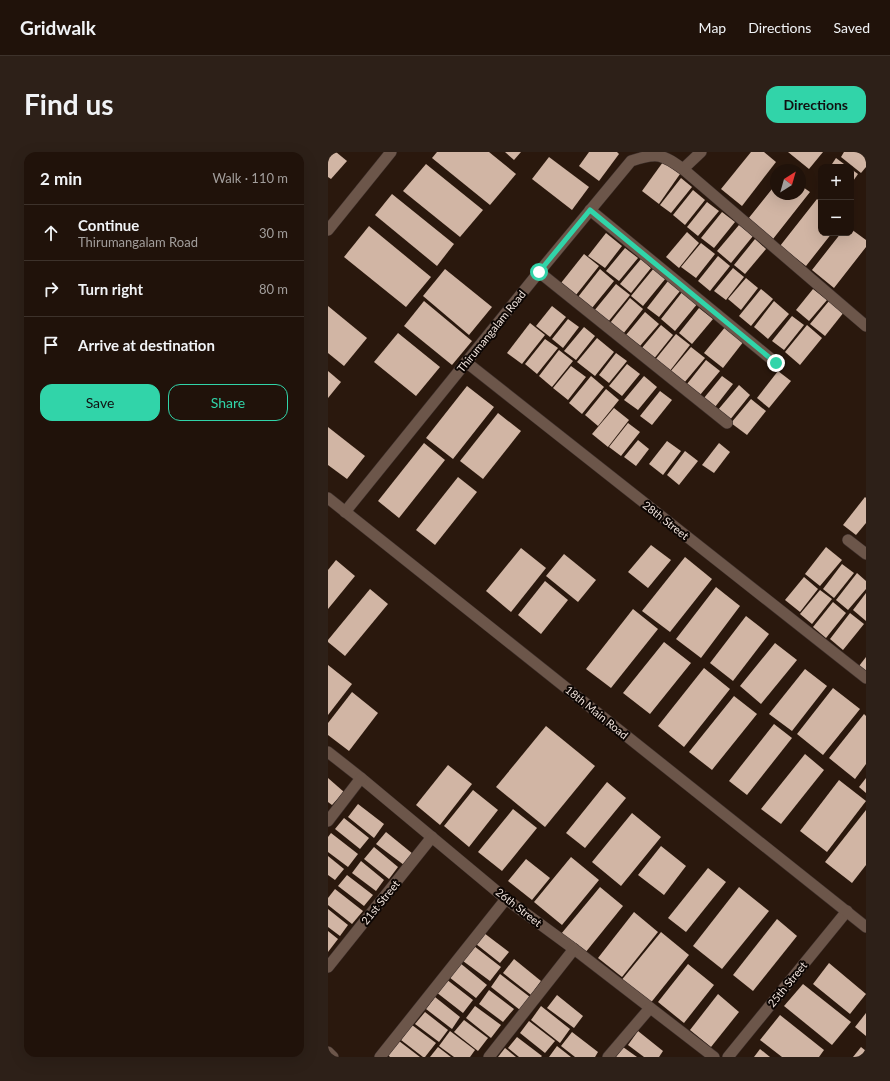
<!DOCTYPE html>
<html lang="en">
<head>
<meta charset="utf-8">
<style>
	:root { --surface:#20120a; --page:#2d2018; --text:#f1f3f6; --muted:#a29e9c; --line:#3d322b; --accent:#31d4a9 }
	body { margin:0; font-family:Lato,sans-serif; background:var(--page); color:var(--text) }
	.controls { position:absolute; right:12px; top:12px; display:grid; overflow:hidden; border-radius:8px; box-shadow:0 4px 16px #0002 }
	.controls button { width:36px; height:36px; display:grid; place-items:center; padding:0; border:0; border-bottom:1px solid var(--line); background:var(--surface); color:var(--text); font:20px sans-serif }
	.compass { position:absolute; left:442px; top:12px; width:36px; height:36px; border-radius:50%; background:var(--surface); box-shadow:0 4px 16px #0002; rotate:37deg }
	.stop { position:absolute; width:12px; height:12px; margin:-9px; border:3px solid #31d4a9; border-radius:50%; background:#fff }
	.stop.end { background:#31d4a9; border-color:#fff; box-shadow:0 1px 4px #0008 }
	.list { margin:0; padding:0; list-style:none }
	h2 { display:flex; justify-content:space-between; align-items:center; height:52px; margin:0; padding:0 16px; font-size:17px }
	h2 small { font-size:13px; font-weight:400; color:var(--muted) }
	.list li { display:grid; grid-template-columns:26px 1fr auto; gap:12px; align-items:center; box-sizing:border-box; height:56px; padding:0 16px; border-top:1px solid var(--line) }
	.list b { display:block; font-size:15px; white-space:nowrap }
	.list p { margin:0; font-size:13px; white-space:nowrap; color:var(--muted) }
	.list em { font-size:13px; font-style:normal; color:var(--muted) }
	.actions { display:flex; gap:8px; padding:12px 16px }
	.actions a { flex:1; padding:9px 0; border:1px solid var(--accent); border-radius:12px; text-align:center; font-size:14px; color:var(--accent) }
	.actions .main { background:var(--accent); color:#111 }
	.icon { flex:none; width:22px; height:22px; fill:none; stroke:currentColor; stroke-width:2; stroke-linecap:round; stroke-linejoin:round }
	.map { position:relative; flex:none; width:538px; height:905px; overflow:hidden; border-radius:12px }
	header { display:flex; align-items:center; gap:24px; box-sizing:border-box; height:56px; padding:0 20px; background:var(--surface); border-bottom:1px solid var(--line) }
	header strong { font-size:19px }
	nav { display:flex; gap:22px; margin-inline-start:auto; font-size:14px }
	.intro { display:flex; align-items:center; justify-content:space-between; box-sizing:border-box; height:96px; padding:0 24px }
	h1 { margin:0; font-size:28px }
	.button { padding:10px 18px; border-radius:12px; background:var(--accent); color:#111; font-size:14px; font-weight:700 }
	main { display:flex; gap:24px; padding:0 24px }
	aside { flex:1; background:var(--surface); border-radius:12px; box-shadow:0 4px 16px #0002 }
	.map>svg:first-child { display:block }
</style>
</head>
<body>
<header>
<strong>Gridwalk</strong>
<nav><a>Map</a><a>Directions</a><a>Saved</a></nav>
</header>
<div class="intro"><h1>Find us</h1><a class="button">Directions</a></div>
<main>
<aside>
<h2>2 min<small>Walk · 110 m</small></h2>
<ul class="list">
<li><svg class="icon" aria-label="ahead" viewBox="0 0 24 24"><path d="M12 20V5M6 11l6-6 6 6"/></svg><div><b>Continue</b><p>Thirumangalam Road</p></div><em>30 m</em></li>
<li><svg class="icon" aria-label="right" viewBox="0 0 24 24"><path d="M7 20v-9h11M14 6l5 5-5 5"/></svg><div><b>Turn right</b></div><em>80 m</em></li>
<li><svg class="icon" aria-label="arrive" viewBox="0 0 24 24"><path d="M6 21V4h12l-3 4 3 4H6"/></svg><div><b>Arrive at destination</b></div></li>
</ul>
<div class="actions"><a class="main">Save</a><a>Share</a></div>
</aside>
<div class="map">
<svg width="538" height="905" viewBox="0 0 538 905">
	<rect width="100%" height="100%" fill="#2a180d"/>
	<g fill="#d1b5a4">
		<path d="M0,0H8L19,9L3,27L0,25Z"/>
		<path d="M109,0H161L188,22L162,53L104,6Z"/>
		<path d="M177,0H193L186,8Z"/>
		<path d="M261,0H289L291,2L271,29L251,14Z"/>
		<path d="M423,0H436L448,10L414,54L393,37Z"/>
		<path d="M460,0H495L481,17Z"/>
		<path d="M516,0H538V15L533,21L513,5Z"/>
		<path d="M221,5L261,35L244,58L204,27Z"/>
		<path d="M508,6L520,15H502Z"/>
		<path d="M335,10L352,22L331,52L314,39Z"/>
		<path d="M98,12L155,58L132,85L75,39Z"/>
		<path d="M523,17L530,22L523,32Z"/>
		<path d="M353,26L364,35L343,61L332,53Z"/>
		<path d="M448,32V42H472V33L482,40L445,87L420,67Z"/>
		<path d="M365,38L377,48L357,73L345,63Z"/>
		<path d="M64,42L126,92L109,114L47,63Z"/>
		<path d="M489,47L493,50V81H504L478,114L452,94Z"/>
		<path d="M379,50L391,59L370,84L359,75Z"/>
		<path d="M394,60L407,70L386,96L373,86Z"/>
		<path d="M411,73L425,84L403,111L389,99Z"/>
		<path d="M41,74L103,125L78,155L16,105Z"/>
		<path d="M523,77L538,88V95L506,136L484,118L513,81H523Z"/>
		<path d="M359,80L371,91L351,116L338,105Z"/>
		<path d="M278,81L294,94L277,116L260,104Z"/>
		<path d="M427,87L438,97L417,122L406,113Z"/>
		<path d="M373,91L387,102L368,126L353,115Z"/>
		<path d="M297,96L310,106L291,129L278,119Z"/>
		<path d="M256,102L271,114L248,143L233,131Z"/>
		<path d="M390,104L402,114L382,139L370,129Z"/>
		<path d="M313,107L323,116L303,141L292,132Z"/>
		<path d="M326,116L338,126L315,154L303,144Z"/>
		<path d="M405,116L416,125L398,148L386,139Z"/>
		<path d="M117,117L164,155L141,183L95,144Z"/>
		<path d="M272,117L286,129L264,156L250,145Z"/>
		<path d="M418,126L430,136L413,158L400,147Z"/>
		<path d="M340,129L352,139L331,165L319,156Z"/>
		<path d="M288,132L302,143L280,170L266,159Z"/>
		<path d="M433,137L445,147L423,174L411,164Z"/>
		<path d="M485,137L499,148L481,169L468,158Z"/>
		<path d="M355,139L370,151L347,179L333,167Z"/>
		<path d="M302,146L315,157L295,182L282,171Z"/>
		<path d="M96,149L144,189L124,213L76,174Z"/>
		<path d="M446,149L461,162L440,187L426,175Z"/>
		<path d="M501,149L516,160L497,184L482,172Z"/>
		<path d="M0,154L39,186L16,214L0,201Z"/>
		<path d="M224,154L238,165L222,185L208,174Z"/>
		<path d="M371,156L385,167L364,192L351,181Z"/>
		<path d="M317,160L331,172L312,194L298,183Z"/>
		<path d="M464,164L476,173L456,198L444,189Z"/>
		<path d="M240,167L251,175L235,196L224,187Z"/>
		<path d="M202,171L217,183L194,212L179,201Z"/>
		<path d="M333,173L345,183L325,208L313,197Z"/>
		<path d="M479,173L494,186L472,213L457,200Z"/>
		<path d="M398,174L416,189L395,216L376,201Z"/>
		<path d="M256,175L267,184L248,208L236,199Z"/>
		<path d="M70,181L112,215L88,244L46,210Z"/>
		<path d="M348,182L362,193L341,220L327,208Z"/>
		<path d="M269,186L286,200L267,224L249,210Z"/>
		<path d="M217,187L230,196L209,222L197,212Z"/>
		<path d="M363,195L377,206L356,231L342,220Z"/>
		<path d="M231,198L245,209L224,235L211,224Z"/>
		<path d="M288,201L299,209L281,231L271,223Z"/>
		<path d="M378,208L392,219L372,243L359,232Z"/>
		<path d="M299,212L312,222L294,244L281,234Z"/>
		<path d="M243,214L258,225L240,248L225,236Z"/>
		<path d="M0,219L13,230L0,246Z"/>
		<path d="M450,219L463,229L441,256L429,246Z"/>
		<path d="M263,224L276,235L254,262L241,251Z"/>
		<path d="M316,224L329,235L310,258L296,248Z"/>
		<path d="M394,224L405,232L387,255L376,246Z"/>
		<path d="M411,233L422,243L401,269L389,259Z"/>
		<path d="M139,234L166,255L125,307L98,286Z"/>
		<path d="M278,237L291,248L270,274L257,263Z"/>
		<path d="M332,239L344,248L324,273L312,264Z"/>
		<path d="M423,247L438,259L419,283L403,271Z"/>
		<path d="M286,256L301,268L280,295L264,282Z"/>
		<path d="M170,261L193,279L155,327L132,309Z"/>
		<path d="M300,271L312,280L293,304L281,295Z"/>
		<path d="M0,275L37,304L19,327L0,313Z"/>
		<path d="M310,288L321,297L308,314L296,305Z"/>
		<path d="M339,289L353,299L335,323L321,312Z"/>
		<path d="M96,291L117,308L71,366L50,349Z"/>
		<path d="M391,291L402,300L386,321L374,313Z"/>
		<path d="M357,299L370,309L351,333L339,323Z"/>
		<path d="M130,325L149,340L107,393L88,378Z"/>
		<path d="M537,345L538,346V371L528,383L515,373Z"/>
		<path d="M323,393L343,408L320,436L300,420Z"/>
		<path d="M498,395L514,408L492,434L477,422Z"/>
		<path d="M193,396L218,416L183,460L158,439Z"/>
		<path d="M236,402L268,428L250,450L218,424Z"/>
		<path d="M357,405L384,427L342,480L314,459Z"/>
		<path d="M8,408L27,424L0,457V418Z"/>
		<path d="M514,412L526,421L506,446L495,437Z"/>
		<path d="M529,421L538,429V437L520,458L508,448Z"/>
		<path d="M476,425L490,437L472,460L457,448Z"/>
		<path d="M217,429L240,448L213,482L190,463Z"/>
		<path d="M388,435L412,454L373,506L348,487Z"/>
		<path d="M42,437L60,452L17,504L0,490V488Z"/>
		<path d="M492,438L504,447L484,472L472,462Z"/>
		<path d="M538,441V469L525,458Z"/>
		<path d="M505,450L518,461L498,486L485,475Z"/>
		<path d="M305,457L330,477L283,536L258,517Z"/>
		<path d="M522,461L536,472L515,498L502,487Z"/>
		<path d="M418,464L441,482L405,529L382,511Z"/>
		<path d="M336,490L363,511L322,562L295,541Z"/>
		<path d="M447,491L469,508L433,552L412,534Z"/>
		<path d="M538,505V519L531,514Z"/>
		<path d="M0,513L24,532L0,563Z"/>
		<path d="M376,516L402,537L356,595L330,574Z"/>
		<path d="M477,517L499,534L464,579L441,562Z"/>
		<path d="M505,536L532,557L495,603L469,582Z"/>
		<path d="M24,540L50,561L21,599L0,583V571Z"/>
		<path d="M406,544L429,562L384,618L361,600Z"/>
		<path d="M536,562L538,564V612L527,627L501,606Z"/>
		<path d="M446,572L464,586L419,643L401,629Z"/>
		<path d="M218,574L267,614L217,675L168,635Z"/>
		<path d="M477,602L496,618L453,672L433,657Z"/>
		<path d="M120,613L144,632L112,673L88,653Z"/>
		<path d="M0,626L16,640L4,653L0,650Z"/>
		<path d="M538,626V641L531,635Z"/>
		<path d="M511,628L538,649L499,700L472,679Z"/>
		<path d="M279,630L298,646L257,696L238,681Z"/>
		<path d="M145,638L170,658L141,695L116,674Z"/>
		<path d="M30,652L56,672L46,686L20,665Z"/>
		<path d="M185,657L209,676L174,719L150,700Z"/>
		<path d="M538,658V713L524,731L497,710Z"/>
		<path d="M304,661L333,685L293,734L264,710Z"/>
		<path d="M16,666L41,686L32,697L7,677Z"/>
		<path d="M58,680L85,702L76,713L48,692Z"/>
		<path d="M3,681L30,702L20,715L0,700V685Z"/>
		<path d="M333,694L358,714L336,743L310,723Z"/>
		<path d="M46,695L70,715L61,727L36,707Z"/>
		<path d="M0,704L16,717L7,728L0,723Z"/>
		<path d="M243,705L271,728L234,773L206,750Z"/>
		<path d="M198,707L222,726L204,748L180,729Z"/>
		<path d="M33,709L56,728L48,739L24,721Z"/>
		<path d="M380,716L398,730L358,780L340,766Z"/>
		<path d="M19,723L45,743L36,754L10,734Z"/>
		<path d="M272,735L295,754L257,801L233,782Z"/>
		<path d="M411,735L441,759L394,817L365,794Z"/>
		<path d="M7,737L35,759L24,772L0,753V746Z"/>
		<path d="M0,757L20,773L12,784L0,775Z"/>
		<path d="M306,760L330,780L294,825L270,806Z"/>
		<path d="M449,767L469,784L425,839L405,823Z"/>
		<path d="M0,779L10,787L0,800Z"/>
		<path d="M333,780L361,803L321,853L292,830Z"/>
		<path d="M156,781L181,800L172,811L148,792Z"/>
		<path d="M146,794L173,815L162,829L135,809Z"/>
		<path d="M186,807L213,829L203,843L175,821Z"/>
		<path d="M132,811L159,833L148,846L121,825Z"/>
		<path d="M501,811L538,842L522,862L485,832Z"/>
		<path d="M360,812L386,833L356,871L330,850Z"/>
		<path d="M172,822L202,845L192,858L163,835Z"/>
		<path d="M118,827L145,848L135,861L108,840Z"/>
		<path d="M475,832L523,870L504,893L456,854Z"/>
		<path d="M161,838L186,857L175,870L151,852Z"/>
		<path d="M390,842L411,860L383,895L362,878Z"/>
		<path d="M229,843L255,864L246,876L219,856Z"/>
		<path d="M107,845L132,865L124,877L98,857Z"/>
		<path d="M147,854L173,873L163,886L138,866Z"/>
		<path d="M213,854L242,877L232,891L203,868Z"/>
		<path d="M97,860L120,878L111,890L87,872Z"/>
		<path d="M538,861V884L527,875Z"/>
		<path d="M452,863L496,898L491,905H454L432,888Z"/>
		<path d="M136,868L160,886L150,899L126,880Z"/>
		<path d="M201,869L227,889L217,901L192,881Z"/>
		<path d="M84,873L108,891L97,905H95L73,888Z"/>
		<path d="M122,879L147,898L142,905H126L111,894Z"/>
		<path d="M310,879L335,899L331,905H316L300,893Z"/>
		<path d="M244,880L270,900L267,905H247L233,894Z"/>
		<path d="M189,885L214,904L213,905H191L180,896Z"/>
		<path d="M71,889L92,905H62L60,903Z"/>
		<path d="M229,894L243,905H221Z"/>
		<path d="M110,895L123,905H102Z"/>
		<path d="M295,895L309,905H288Z"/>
		<path d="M533,895L538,899V905H525Z"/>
		<path d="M177,896L188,905H170Z"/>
		<path d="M432,897L442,905H426Z"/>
	</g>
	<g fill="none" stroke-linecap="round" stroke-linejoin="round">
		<defs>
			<g id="minor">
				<path d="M355,17L538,174"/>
				<path d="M262,58L448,211"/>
				<path d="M0,78L63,0"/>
				<path d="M211,120L399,271"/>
				<path d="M138,210L538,526"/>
				<path d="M520,388L538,402"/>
				<path d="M0,600L33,626L178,747L246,797L386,905"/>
				<path d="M0,669L33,626"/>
				<path d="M0,815L104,685"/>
				<path d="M0,900L5,905"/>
				<path d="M52,905L178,747"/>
				<path d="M161,905L246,797"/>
				<path d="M280,905L322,856"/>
				<path d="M400,905L519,759"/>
			</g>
			<g id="tertiary">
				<path d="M0,346L538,775"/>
				<path d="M17,360L211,120L303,9C329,0 334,2 355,17L373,0"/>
			</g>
		</defs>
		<use href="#minor" stroke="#3e302c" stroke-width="12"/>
		<use href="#tertiary" stroke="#3e302c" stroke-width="12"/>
		<use href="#minor" stroke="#6c564a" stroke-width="11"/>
		<use href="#tertiary" stroke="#6c564a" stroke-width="11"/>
	</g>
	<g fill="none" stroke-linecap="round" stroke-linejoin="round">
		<path stroke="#31d4a9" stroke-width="5" d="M211,120L262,58L448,211"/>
	</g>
	<g text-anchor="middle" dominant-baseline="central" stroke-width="4" stroke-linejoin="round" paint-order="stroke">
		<g font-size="11" fill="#eee1da" stroke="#0d0603">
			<text transform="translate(163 179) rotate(-51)">Thirumangalam Road</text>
			<text transform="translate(338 368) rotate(38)">28th Street</text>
			<text transform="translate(269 560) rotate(39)">18th Main Road</text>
			<text transform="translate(52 750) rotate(-51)">21st Street</text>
			<text transform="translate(191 755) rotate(38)">26th Street</text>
			<text transform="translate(459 832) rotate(-51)">25th Street</text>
		</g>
	</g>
</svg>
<div class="controls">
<button>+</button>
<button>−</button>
</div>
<svg class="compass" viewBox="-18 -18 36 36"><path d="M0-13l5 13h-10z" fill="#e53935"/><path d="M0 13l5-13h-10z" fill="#a29e9c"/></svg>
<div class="stop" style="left:211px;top:120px"></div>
<div class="stop end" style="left:448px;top:211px"></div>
</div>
</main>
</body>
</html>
